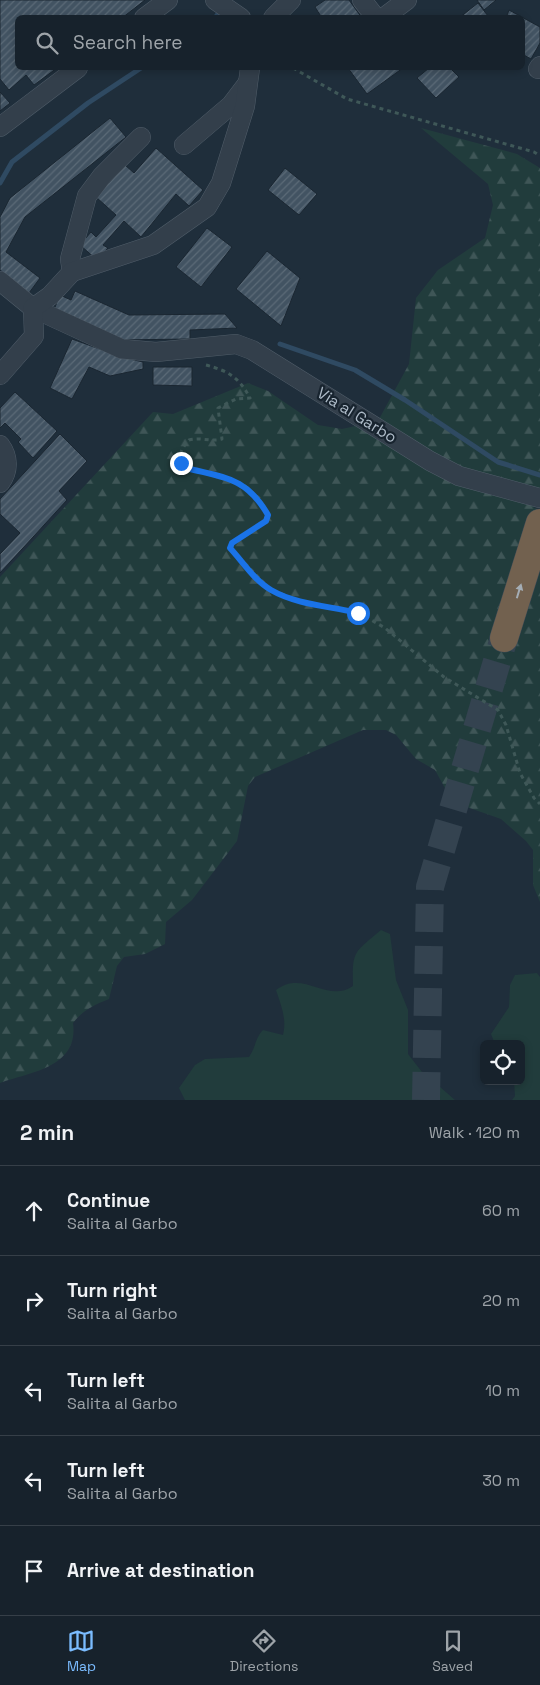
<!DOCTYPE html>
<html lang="en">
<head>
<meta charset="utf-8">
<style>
	:root { --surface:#17222c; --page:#202a34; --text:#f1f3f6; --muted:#9ea4a9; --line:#363f48; --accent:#7bbcff }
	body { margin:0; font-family:"Space Grotesk",sans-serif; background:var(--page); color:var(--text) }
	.controls { position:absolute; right:15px; bottom:15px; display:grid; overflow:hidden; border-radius:8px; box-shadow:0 2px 8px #0003 }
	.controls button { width:45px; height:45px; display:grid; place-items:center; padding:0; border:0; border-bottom:1px solid var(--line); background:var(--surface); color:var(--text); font:25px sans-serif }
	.stop { position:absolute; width:15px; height:15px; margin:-11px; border:4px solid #1a73e8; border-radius:50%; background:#fff }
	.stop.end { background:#1a73e8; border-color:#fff; box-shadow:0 1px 5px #0008 }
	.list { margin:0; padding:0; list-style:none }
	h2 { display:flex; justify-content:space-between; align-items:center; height:65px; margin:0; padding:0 20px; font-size:21px }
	h2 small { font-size:16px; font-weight:400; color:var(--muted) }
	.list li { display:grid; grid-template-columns:32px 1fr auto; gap:15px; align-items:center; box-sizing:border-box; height:90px; padding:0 20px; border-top:1px solid var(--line) }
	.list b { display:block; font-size:19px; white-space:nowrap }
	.list p { margin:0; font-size:16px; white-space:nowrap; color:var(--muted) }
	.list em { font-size:16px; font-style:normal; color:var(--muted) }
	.icon { flex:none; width:28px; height:28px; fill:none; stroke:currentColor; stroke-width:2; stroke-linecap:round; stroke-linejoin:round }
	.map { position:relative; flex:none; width:540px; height:1100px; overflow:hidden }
	.search { position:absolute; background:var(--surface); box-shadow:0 2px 8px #0003; left:15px; right:15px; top:15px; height:55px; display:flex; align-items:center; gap:12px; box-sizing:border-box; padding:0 18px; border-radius:8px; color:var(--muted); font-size:19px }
	.sheet { height:515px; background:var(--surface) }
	nav { display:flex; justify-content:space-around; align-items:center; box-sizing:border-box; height:70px; border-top:1px solid var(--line); background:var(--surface); font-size:14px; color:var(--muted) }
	nav a { display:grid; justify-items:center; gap:2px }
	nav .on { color:var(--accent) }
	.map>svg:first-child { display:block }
</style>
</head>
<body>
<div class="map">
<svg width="540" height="1100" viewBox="0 0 540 1100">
	<defs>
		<pattern id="forest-firs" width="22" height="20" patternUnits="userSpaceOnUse" patternTransform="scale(1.25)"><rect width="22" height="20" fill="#213c3c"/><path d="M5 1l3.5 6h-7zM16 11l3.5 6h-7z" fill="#3f5657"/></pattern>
		<pattern id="building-hatch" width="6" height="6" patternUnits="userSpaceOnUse" patternTransform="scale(1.25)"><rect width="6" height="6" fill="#425362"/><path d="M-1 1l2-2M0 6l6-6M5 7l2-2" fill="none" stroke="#5b6a77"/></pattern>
	</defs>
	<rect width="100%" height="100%" fill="#1f2e3b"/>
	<g fill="#213c3c">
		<path d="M381,930L390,934L396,980L408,1010V1054L429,1081L439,1086L455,1100H185L179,1088L195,1065L205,1059L249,1057C256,1047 255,1038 263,1030L283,1035C287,1018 281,1006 276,990C304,969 327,1004 353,986C352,950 354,953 381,930Z"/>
		<path d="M537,973L540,977V1100H512L515,1096L514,1081H521V1044H495L491,1034L509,1007L510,985L515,975Z"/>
	</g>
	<path fill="url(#forest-firs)" d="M421,128L517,154L540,168V492L533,507L540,510V902L533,885V850L526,841L501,819L461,805L446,790L435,770L416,759L396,735L386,730H363L255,777L248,786L237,841L192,900L166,922L165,944L145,954L124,957L117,966L109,999C94,1005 83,1010 73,1023C79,1067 32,1072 0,1083V577L153,412L173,414L248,383L268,391L318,425L342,429L378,421L409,364L416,298L438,270L485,238L493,205L488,184Z"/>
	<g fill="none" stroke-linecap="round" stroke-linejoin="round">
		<g stroke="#2f4a62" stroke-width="5">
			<path d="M215,18L221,10"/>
			<path d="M0,183L12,162L88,103L141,68"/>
			<path d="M280,344L355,370L405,400L498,462L540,475"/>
		</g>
	</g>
	<g fill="url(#building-hatch)" stroke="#1a2631">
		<path d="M0,0H145L122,18H18V68H57L34,85L26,75L9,90L0,79Z"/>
		<path d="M325,0H349L362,18H322L315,7Z"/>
		<path d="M477,0H496L484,10Z"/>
		<path d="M478,3L488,16L459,18Z"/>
		<path d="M509,10L540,27V43L531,59L522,54V18H506Z"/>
		<path d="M348,68H403L367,94Z"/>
		<path d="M429,68H450L459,77L436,98L417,78Z"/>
		<path d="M0,92L10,103L0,111Z"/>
		<path d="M110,118L126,137L25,217L6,252L40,278L29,293L0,270V217L10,198Z"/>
		<path d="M156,148L203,190L189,206L176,194L141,237L124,221L103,245L108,248L97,260L80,245L91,232L96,237L116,215L96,197L125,165L134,173Z"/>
		<path d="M285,168L317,194L299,215L268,190Z"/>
		<path d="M207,228L232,247L201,287L176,267Z"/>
		<path d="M267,251L300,278L281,326L236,289Z"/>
		<path d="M75,291L129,315L225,314L237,328L190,330V339L116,340L53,312L60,295L71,300Z"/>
		<path d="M72,339L122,357L143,362V369L110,376L89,367L72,399L50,388Z"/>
		<path d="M153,367H192V386L153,385Z"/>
		<path d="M15,392L57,431L33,458L18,442L21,439L5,423L0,428V408Z"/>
		<path d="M60,434L87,461L59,491L67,500L0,573V554L20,533L0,514V499Z"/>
	</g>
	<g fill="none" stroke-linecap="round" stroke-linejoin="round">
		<path stroke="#344350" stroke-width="28" stroke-dasharray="28 14" stroke-linecap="butt" d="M426,1100L430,887L504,638"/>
		<defs>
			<g id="minor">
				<path d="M215,0L241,18"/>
				<path d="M362,0L376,18"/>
				<path d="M144,18L168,0"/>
				<path d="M273,18L291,0"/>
				<path d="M383,18L407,0"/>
				<path d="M538,69L540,66"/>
				<path d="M0,127L78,68"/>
				<path d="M184,145L231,105L247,84"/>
				<path d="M72,272L70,259L87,196L102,176L141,137"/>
				<path d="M0,281L33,308L122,349L156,352L236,344L252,350L430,461L459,476L540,498"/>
				<path d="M0,375L34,336L33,308L50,296L72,272L153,245L207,207L221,183L245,106L250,68"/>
				<path d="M0,445C9,457 9,471 0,483"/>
			</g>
			<path id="highway" d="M504,638L540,523"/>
		</defs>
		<use href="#minor" stroke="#505d69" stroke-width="20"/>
		<use href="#highway" stroke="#3d4a55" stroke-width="29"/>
		<g stroke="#3f5858" stroke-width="3" stroke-dasharray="4 4" stroke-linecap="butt">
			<path d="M293,68L347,99L534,152L540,156"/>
			<path d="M206,365C228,371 239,377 250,398L236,399L218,408L222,439C211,442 201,437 189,440C181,449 176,458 186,467L245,486L259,498L268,515L266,521L232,543L230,548L271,590L303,602L359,613L385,628L444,677L498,710L506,725L520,773L534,798L540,804"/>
		</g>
		<use href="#minor" stroke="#333f4b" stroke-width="19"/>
		<use href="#highway" stroke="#72614f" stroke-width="28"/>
	</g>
	<defs><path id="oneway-solid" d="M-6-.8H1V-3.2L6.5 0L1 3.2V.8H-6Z" transform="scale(1.25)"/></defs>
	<use fill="#a4adb5" href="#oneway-solid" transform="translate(519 591) rotate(-73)"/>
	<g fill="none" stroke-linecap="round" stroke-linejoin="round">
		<path stroke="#1a73e8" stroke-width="6" d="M181,463L186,468C225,478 246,477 268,515L266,521L232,543L230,548C243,562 255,581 271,590C297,605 330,606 358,613"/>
	</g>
	<g text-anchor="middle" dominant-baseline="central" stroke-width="4.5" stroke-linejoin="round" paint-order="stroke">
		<g font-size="16" fill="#adbac7" stroke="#18242f">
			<text transform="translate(357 415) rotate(32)">Via al Garbo</text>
		</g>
	</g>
</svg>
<div class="controls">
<button><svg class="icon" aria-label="locate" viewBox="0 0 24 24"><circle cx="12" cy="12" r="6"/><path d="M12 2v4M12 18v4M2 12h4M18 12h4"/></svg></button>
</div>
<div class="stop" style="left:358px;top:613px"></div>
<div class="stop end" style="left:181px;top:463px"></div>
<div class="search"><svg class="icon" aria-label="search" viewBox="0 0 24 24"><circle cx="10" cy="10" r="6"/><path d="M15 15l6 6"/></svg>Search here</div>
</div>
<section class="sheet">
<h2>2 min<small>Walk · 120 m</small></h2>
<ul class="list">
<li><svg class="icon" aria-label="ahead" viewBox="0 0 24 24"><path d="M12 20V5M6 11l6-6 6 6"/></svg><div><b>Continue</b><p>Salita al Garbo</p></div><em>60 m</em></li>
<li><svg class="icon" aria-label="right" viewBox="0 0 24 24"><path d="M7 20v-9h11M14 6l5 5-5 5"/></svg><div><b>Turn right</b><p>Salita al Garbo</p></div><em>20 m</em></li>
<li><svg class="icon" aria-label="left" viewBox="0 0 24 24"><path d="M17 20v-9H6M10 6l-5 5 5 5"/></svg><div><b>Turn left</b><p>Salita al Garbo</p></div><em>10 m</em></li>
<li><svg class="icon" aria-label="left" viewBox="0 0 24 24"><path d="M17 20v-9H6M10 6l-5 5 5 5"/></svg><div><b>Turn left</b><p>Salita al Garbo</p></div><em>30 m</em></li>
<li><svg class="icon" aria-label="arrive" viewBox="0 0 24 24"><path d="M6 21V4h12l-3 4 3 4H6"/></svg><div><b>Arrive at destination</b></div></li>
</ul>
</section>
<nav>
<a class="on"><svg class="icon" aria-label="map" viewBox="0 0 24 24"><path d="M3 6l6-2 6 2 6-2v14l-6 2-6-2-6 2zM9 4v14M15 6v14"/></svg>Map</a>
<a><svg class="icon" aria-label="directions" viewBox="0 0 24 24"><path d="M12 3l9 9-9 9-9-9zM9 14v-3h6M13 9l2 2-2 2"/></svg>Directions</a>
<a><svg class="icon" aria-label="saved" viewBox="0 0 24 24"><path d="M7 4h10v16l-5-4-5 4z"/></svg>Saved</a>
</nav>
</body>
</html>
